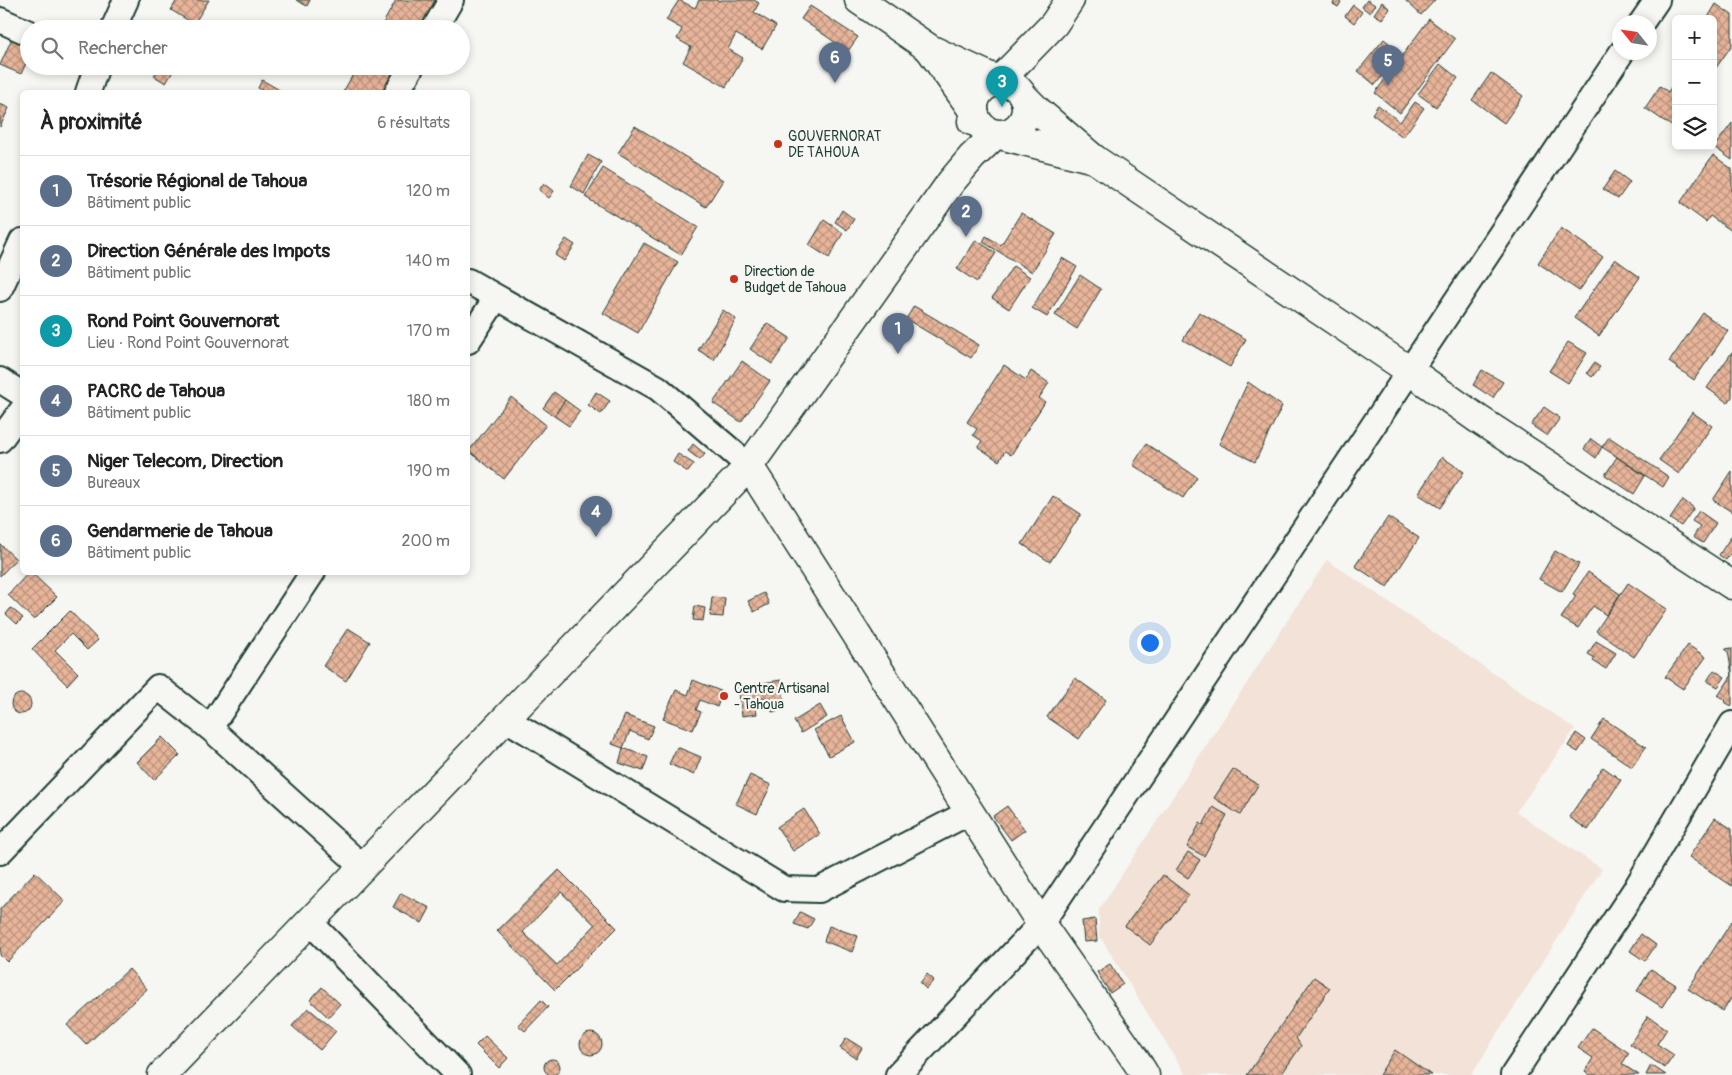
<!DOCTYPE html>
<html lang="fr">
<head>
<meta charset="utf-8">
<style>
	:root { --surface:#fff; --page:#f2f2f2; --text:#222; --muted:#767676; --line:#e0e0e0; --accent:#c8321e }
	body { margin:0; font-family:Pangolin,sans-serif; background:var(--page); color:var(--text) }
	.controls { position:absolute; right:15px; top:15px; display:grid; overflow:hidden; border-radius:8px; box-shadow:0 2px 8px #0003 }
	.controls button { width:45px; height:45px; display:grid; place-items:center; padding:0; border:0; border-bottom:1px solid var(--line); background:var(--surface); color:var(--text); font:25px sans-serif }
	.compass { position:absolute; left:1612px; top:15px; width:45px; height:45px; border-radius:50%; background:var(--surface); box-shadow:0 2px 8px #0003; rotate:300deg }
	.you { position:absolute; left:1149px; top:642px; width:18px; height:18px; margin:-12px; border:4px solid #fff; border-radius:50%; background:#1a73e8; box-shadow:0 0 0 8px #1a73e833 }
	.badge { display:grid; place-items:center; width:32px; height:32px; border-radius:50%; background:var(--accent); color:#fff; font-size:16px; font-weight:700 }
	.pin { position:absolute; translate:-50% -41px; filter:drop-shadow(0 1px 2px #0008) }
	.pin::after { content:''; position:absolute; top:26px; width:18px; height:15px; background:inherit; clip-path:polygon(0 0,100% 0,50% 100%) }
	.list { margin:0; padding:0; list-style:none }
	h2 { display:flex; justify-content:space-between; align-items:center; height:65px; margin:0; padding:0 20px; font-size:21px }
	h2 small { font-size:16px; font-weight:400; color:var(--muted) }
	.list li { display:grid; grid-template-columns:32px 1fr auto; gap:15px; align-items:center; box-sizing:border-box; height:70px; padding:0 20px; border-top:1px solid var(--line) }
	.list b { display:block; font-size:19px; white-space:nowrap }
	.list p { margin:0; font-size:16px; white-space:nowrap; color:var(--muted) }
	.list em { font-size:16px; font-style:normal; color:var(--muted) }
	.icon { flex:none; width:28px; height:28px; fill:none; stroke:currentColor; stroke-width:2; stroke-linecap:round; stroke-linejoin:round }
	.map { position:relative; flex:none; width:1732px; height:1075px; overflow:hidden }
	.search { position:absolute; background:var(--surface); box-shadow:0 2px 8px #0003; left:20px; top:20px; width:450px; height:55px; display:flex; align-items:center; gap:12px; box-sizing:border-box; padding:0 18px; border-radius:28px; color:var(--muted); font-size:19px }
	.panel { position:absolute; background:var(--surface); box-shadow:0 2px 8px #0003; left:20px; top:90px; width:450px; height:485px; border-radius:8px }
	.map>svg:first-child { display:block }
</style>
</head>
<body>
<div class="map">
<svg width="1732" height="1075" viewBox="0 0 1732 1075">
	<defs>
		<pattern id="building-cross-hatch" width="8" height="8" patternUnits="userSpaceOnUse" patternTransform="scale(1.25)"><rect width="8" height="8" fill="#e8b49a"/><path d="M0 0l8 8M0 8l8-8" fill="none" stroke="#bb947e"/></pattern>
	</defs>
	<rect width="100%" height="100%" fill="#f6f6f2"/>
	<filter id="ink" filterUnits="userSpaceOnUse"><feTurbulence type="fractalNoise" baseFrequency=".02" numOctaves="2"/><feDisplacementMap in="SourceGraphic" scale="10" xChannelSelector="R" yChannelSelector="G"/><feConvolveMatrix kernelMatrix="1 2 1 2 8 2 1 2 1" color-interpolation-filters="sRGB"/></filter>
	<g filter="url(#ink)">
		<path fill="#f2e2d8" d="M1327,560L1575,729L1516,812L1602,869L1471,1075H1186L1099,935V910Z"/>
		<g fill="url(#building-cross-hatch)" stroke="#1f3d34" fill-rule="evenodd">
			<path d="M177,0H209L194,24L171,10Z"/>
			<path d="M296,0H310L307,6Z"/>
			<path d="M396,0H436L419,29H380Z"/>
			<path d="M679,0L695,8L699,0H717L719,1L720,0H754L759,3L754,12L776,26L762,49L736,34L728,49L743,58L726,87L683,62L691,47L677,39L682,29L666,20Z"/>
			<path d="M1335,0L1341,2L1338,7L1333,4Z"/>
			<path d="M1367,0L1375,5L1370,13L1362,7Z"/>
			<path d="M1405,0H1435L1421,15Z"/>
			<path d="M1382,2L1390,9L1382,19L1374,14Z"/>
			<path d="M1716,4L1732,15V45L1713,72V19H1707Z"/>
			<path d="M1353,5L1362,12L1354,23L1345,16Z"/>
			<path d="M810,6L858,37L848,51L801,19Z"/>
			<path d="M1429,19L1455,39L1400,113L1375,93Z"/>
			<path d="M171,23L180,29H167Z"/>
			<path d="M13,36L29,44V57L21,74L0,65Z"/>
			<path d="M1384,39L1401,53L1375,85L1358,71Z"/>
			<path d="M1440,64L1458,78L1436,107L1418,94Z"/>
			<path d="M160,66H172L175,68L166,83L154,76Z"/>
			<path d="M358,66H398L382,92H343Z"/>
			<path d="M1491,73L1523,96L1504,123L1472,100Z"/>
			<path d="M262,80L283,92H265L258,88Z"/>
			<path d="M1676,80V129L1645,108L1660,86L1668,92Z"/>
			<path d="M1415,102L1424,108L1403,137L1372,114L1378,105L1400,122Z"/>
			<path d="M0,104L9,108L0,127Z"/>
			<path d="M1732,123V160L1714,147Z"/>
			<path d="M635,126L723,180L706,207L618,153Z"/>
			<path d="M588,155L601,162L584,194L571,186Z"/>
			<path d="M1713,155L1732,169V231L1710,216L1706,222L1680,203Z"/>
			<path d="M603,168L698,227L681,255L585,197Z"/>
			<path d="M1615,171L1630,182L1618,199L1603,189Z"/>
			<path d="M544,183L554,191L549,198L539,190Z"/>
			<path d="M842,210L854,219L847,230L835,222Z"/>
			<path d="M1021,213L1056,234L1032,272L983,242L986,236L1001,245Z"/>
			<path d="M824,220L843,233L829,258L809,245Z"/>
			<path d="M1561,228L1603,257L1579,291L1538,263Z"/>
			<path d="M566,239L575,245L564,261L555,255Z"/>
			<path d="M976,240L996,253L977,282L957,269Z"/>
			<path d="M644,243L678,262L638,333L603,313Z"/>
			<path d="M1062,258L1077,267L1047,317L1032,308Z"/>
			<path d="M1615,259L1640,277L1599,336L1574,318Z"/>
			<path d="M1013,266L1030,277L1009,309L992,298Z"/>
			<path d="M1080,275L1101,289L1077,329L1055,315Z"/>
			<path d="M914,306L979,345L971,358L906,319Z"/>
			<path d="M723,310L736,319L714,360L698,350Z"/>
			<path d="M1199,312L1246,339L1230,367L1183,340Z"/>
			<path d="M1703,313L1728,331L1694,380L1669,362Z"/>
			<path d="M767,323L790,338L772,364L750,349Z"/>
			<path d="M1568,342L1587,353L1568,383L1549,371Z"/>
			<path d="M1732,352V397L1728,403L1707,388Z"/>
			<path d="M742,361L770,381L741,422L713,403Z"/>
			<path d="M1594,363L1600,367L1592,377L1587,373Z"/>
			<path d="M1004,365L1026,380L1031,371L1049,383L1039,398L1045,402L1011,455L1005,451L999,461L978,447L982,441L973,435L977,429L967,422Z"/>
			<path d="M1482,370L1503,382L1493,398L1473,385Z"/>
			<path d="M1248,382L1282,406L1255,462L1219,444Z"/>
			<path d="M554,392L565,400L554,416L543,408Z"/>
			<path d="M596,392L610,401L601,414L588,405Z"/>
			<path d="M511,397L546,425L504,479L469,451Z"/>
			<path d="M565,400L580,411L569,426L554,416Z"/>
			<path d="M1544,407L1560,418L1547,436L1531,425Z"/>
			<path d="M1692,412L1712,426L1679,474L1659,460Z"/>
			<path d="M1609,437L1669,477L1663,487L1602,447Z"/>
			<path d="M1591,439L1602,447L1596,458L1584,449Z"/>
			<path d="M693,444L705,454L700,460L688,451Z"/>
			<path d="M1146,444L1197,477L1183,498L1133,465Z"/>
			<path d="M678,454L694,464L688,472L673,462Z"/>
			<path d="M1442,457L1464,472L1440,508L1418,494Z"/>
			<path d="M1617,457L1645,476L1634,494L1605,475Z"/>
			<path d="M1732,471V512L1713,500Z"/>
			<path d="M1053,496L1081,514L1050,562L1022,544Z"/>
			<path d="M1683,500L1694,508L1681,526L1670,519Z"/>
			<path d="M1699,511L1716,523L1703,543L1693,537L1700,526L1692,521Z"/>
			<path d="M1388,517L1419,538L1387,587L1355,566Z"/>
			<path d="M1732,535V555L1730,554L1726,560L1719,555Z"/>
			<path d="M0,544L16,559L0,576Z"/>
			<path d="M1555,551L1579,564L1562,592L1539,579Z"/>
			<path d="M29,572H31L57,597L34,620L8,595Z"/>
			<path d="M1588,572L1620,594L1606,615L1593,606L1578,628L1561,618L1576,596L1573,594Z"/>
			<path d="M1628,583L1667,609L1634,657L1596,631Z"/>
			<path d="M764,593L769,604L754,612L748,601Z"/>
			<path d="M712,597L725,598L723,617L710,616Z"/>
			<path d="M695,606L705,608L703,621L693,620Z"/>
			<path d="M11,608L23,618L17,624L6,614Z"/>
			<path d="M70,611L98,640L87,650L71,634L55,650L78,673L67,685L32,649Z"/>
			<path d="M348,628L370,642L346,681L323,666Z"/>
			<path d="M1596,641L1616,653L1606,669L1593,661L1595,658L1588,654Z"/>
			<path d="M1688,645L1706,657L1683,689L1665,677Z"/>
			<path d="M1732,648V706L1724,702L1726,700L1718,696L1732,675L1728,651L1725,649Z"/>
			<path d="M1714,670L1725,677L1718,687L1707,681Z"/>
			<path d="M1075,678L1106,700L1079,739L1047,717Z"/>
			<path d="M693,680L723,692L717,707L700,700L696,710L701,712L693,730L663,719L676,690L688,695Z"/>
			<path d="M781,680L785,709L772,712L770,697L754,700L757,714L742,716L738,687Z"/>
			<circle cx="21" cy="704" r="10"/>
			<path d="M820,705L827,717L801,733L794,721Z"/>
			<path d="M625,715L654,726L648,739L630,731L623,748L612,744Z"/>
			<path d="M841,716L855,742L829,756L814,730Z"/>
			<path d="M1604,719L1646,747L1632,767L1591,739Z"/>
			<path d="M1576,733L1586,740L1578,752L1568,746Z"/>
			<path d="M162,737L180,755L154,780L137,762Z"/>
			<path d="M677,747L701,757L694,775L669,764Z"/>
			<path d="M623,748L648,757L643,771L619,763Z"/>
			<path d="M1603,767L1621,780L1588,830L1569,817Z"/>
			<path d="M1233,769L1258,785L1240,815L1214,798Z"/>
			<path d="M750,775L771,785L757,814L736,804Z"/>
			<path d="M1007,806L1025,830L1011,840L993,816Z"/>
			<path d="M1213,807L1227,815L1204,856L1187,847L1199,825L1200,823L1203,825Z"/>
			<path d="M804,809L820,834L793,851L777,827Z"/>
			<path d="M1715,818L1732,829V886L1689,857Z"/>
			<path d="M1188,852L1200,860L1188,878L1176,870Z"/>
			<path d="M559,870L617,928L555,990L497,931ZM561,892L595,925L557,965L523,932Z"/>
			<path d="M35,872L65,901L7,962L0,955V909Z"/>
			<path d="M1163,875L1189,895L1150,945L1125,926Z"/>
			<path d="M401,893L430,908L422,923L393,907Z"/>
			<path d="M800,912L814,919L808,929L794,924Z"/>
			<path d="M1095,919L1097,941L1084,942L1082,921Z"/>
			<path d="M1732,921V997L1723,1011L1688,989Z"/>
			<path d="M829,926L858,936L852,952L824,941Z"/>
			<path d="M1641,934L1656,945L1645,961L1630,951Z"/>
			<path d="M1110,964L1123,984L1110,993L1097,972Z"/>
			<path d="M129,969L147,989L86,1045L67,1025Z"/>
			<path d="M1651,969L1676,985L1662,1007L1637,991Z"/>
			<path d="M927,974L934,980L926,989L920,983Z"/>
			<path d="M1314,977L1330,988L1296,1038L1301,1046L1281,1075H1247Z"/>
			<path d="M322,987L340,1004L328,1017L310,1000Z"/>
			<path d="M541,1000L548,1007L525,1031L518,1025Z"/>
			<path d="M308,1008L336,1031L320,1050L292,1026Z"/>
			<path d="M1648,1016L1667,1029L1657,1044L1674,1055L1665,1068L1630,1044Z"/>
			<path d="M1592,1028L1629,1053L1622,1064L1639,1075H1590L1585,1071L1593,1058L1578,1048Z"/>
			<circle cx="591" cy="1044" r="11"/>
			<path d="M485,1036L508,1058L499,1068L476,1045Z"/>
			<path d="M846,1038L862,1048L856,1058L840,1048Z"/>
			<path d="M1395,1050L1431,1075H1379Z"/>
			<circle cx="552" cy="1067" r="8"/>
			<path d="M1651,1065L1666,1075H1646Z"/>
		</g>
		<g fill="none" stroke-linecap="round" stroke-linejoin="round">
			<defs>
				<g id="street">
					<path d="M0,20L29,33"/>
					<path d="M1642,22L1657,0"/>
					<path d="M113,29L126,0"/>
					<path d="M434,29L451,0"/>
					<path d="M88,92L97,66"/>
					<path d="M397,92L412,66"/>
					<path d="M468,281L658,388L749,466"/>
					<path d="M0,289L22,241"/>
					<path d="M468,341L496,298"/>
					<path d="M0,380L22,394"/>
					<path d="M0,440L22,410"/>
					<path d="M506,719L784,889L819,890L970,812"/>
					<path d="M210,728L313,572"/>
					<path d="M0,852L158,687L210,728L363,867"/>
					<path d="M310,922L458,1075"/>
					<path d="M898,1075L1041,924L1622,52"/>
					<path d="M1513,1075L1636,888L1732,724"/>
				</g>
				<g id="secondary">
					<path d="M859,0L930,49L999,81"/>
					<path d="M931,51L974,112L972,121"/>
					<path d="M999,81L1054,24L1070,0"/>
					<circle cx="1000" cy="108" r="26"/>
					<path d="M1024,97L1037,110L1094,159L1410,371L1478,419L1732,585"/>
					<path d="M749,466L1041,924L1137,1062L1145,1075"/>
					<path d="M162,1075L749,466L951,182L972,157L996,134L1094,159"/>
				</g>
			</defs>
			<use href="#street" stroke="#1f3d34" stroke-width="28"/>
			<use href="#secondary" stroke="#1f3d34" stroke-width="31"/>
			<use href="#street" stroke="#f6f6f2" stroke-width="24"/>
			<use href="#secondary" stroke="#f6f6f2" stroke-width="28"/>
		</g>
	</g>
	<g fill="#c8321e" stroke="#f6f6f2" stroke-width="2">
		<circle cx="778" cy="144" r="5"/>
		<circle cx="734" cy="279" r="5"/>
		<circle cx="724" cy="696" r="5"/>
	</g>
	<g text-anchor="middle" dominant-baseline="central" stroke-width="4.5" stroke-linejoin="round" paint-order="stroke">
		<g font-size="14" fill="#1f3d34" stroke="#f6f6f2" text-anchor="start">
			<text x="788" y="136">GOUVERNORAT<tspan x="788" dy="16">DE TAHOUA</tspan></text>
			<text x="744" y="271">Direction de<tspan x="744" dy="16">Budget de Tahoua</tspan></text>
			<text x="734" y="688">Centre Artisanal<tspan x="734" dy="16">- Tahoua</tspan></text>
		</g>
	</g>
</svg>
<div class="controls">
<button>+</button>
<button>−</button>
<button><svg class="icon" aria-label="layers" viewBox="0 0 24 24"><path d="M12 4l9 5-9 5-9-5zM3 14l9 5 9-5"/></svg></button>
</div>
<svg class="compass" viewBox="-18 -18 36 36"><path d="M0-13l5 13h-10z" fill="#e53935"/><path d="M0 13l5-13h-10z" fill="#767676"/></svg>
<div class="you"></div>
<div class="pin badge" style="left:898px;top:354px;background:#5c6f8a">1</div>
<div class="pin badge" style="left:966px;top:237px;background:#5c6f8a">2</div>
<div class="pin badge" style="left:1002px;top:107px;background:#0f9aa8">3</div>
<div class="pin badge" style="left:596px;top:537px;background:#5c6f8a">4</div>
<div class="pin badge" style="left:1388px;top:86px;background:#5c6f8a">5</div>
<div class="pin badge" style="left:835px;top:83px;background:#5c6f8a">6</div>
<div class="search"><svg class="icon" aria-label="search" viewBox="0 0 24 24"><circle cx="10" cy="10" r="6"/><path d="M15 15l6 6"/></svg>Rechercher</div>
<section class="panel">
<h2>À proximité<small>6 résultats</small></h2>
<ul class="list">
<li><span class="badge" style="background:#5c6f8a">1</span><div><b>Trésorie Régional de Tahoua</b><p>Bâtiment public</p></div><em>120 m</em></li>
<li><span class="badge" style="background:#5c6f8a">2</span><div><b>Direction Générale des Impots</b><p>Bâtiment public</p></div><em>140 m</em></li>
<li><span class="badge" style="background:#0f9aa8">3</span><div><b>Rond Point Gouvernorat</b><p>Lieu · Rond Point Gouvernorat</p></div><em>170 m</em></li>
<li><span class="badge" style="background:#5c6f8a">4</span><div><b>PACRC de Tahoua</b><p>Bâtiment public</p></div><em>180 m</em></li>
<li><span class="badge" style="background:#5c6f8a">5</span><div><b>Niger Telecom, Direction</b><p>Bureaux</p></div><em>190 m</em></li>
<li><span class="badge" style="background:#5c6f8a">6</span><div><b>Gendarmerie de Tahoua</b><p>Bâtiment public</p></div><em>200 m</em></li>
</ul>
</section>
</div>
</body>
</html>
